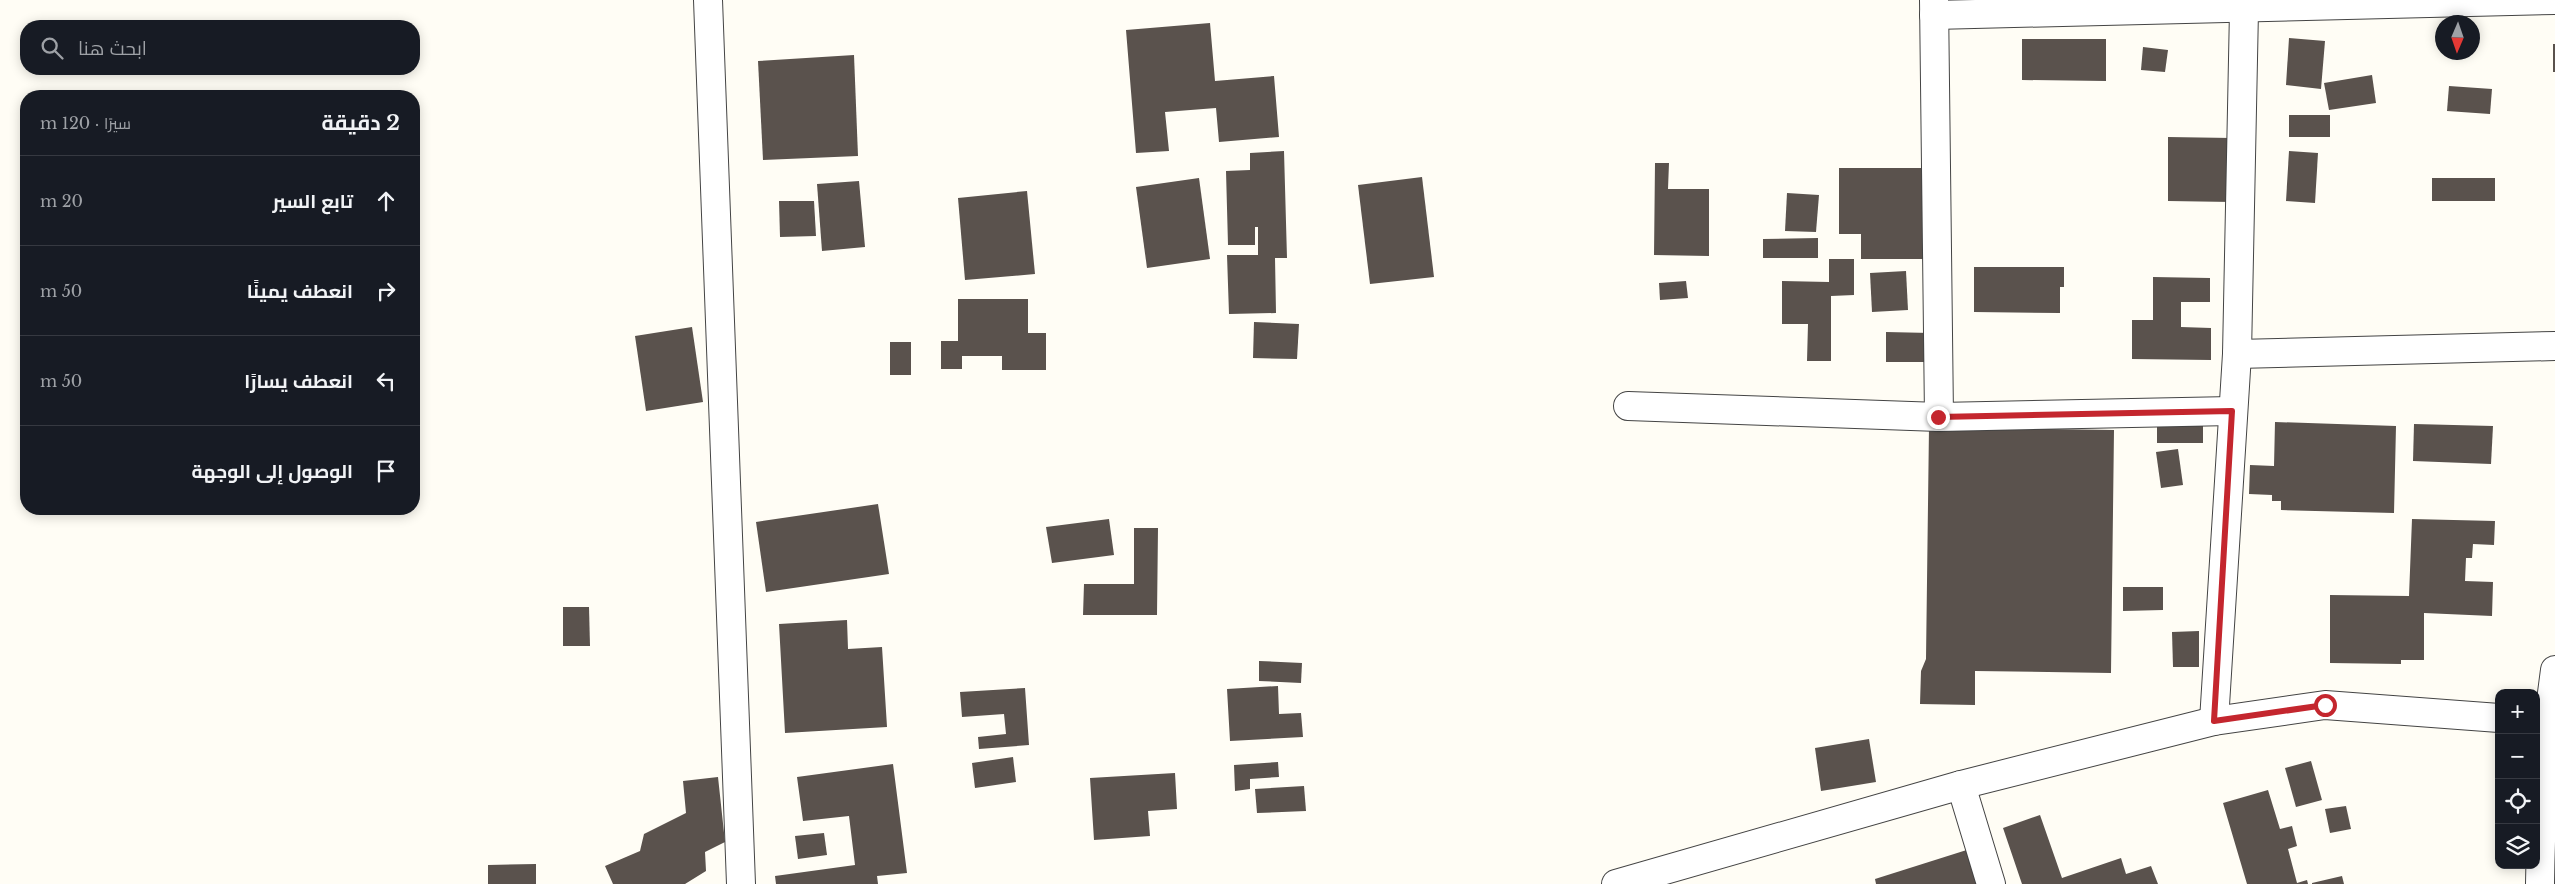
<!DOCTYPE html>
<html lang="ar">
<head>
<meta charset="utf-8">
<style>
	:root { --surface:#171b24; --page:#20242c; --text:#f1f3f6; --muted:#9ea1a6; --line:#363941 }
	body { margin:0; font-family:"Libre Baskerville",Cairo,serif; background:var(--page); color:var(--text); direction:rtl }
	.controls { position:absolute; right:15px; bottom:15px; display:grid; overflow:hidden; border-radius:10px; box-shadow:0 2px 12px #0003 }
	.controls button { width:45px; height:45px; display:grid; place-items:center; padding:0; border:0; border-bottom:1px solid var(--line); background:var(--surface); color:var(--text); font:25px sans-serif }
	.compass { position:absolute; left:2435px; top:15px; width:45px; height:45px; border-radius:50%; background:var(--surface); box-shadow:0 2px 12px #0003; rotate:182deg }
	.stop { position:absolute; width:15px; height:15px; margin:-11px; border:4px solid #c4262e; border-radius:50%; background:#fff }
	.stop.end { background:#c4262e; border-color:#fff; box-shadow:0 1px 5px #0008 }
	.list { margin:0; padding:0; list-style:none }
	h2 { display:flex; justify-content:space-between; align-items:center; height:65px; margin:0; padding:0 20px; font-size:21px }
	h2 small { font-size:16px; font-weight:400; color:var(--muted) }
	.list li { display:grid; grid-template-columns:32px 1fr auto; gap:15px; align-items:center; box-sizing:border-box; height:90px; padding:0 20px; border-top:1px solid var(--line) }
	.list b { display:block; font-size:19px; white-space:nowrap }
	.list em { font-size:16px; font-style:normal; color:var(--muted) }
	.icon { flex:none; width:28px; height:28px; fill:none; stroke:currentColor; stroke-width:2; stroke-linecap:round; stroke-linejoin:round }
	.map { position:relative; flex:none; width:2555px; height:884px; overflow:hidden; direction:ltr }
	.search { position:absolute; background:var(--surface); box-shadow:0 2px 12px #0003; left:20px; top:20px; width:400px; height:55px; display:flex; align-items:center; gap:12px; box-sizing:border-box; padding:0 18px; border-radius:20px; color:var(--muted); font-size:19px }
	.panel { position:absolute; background:var(--surface); box-shadow:0 2px 12px #0003; left:20px; top:90px; width:400px; height:425px; border-radius:20px; direction:rtl }
	.map>svg:first-child { display:block }
</style>
</head>
<body>
<div class="map">
<svg width="2555" height="884" viewBox="0 0 2555 884">
	<rect width="100%" height="100%" fill="#fffdf5"/>
	<g fill="#5a524d">
		<path d="M1210,23L1215,81L1274,76L1279,137L1219,142L1216,108L1165,112L1169,151L1136,153L1126,30Z"/>
		<path d="M2289,38L2325,41L2321,89L2286,85Z"/>
		<path d="M2022,39H2106V81L2022,80Z"/>
		<rect x="2553" y="44" width="2" height="28"/>
		<path d="M2143,47L2168,50L2165,72L2141,70Z"/>
		<path d="M854,55L858,156L763,160L758,61Z"/>
		<path d="M2372,75L2376,103L2329,110L2324,83Z"/>
		<path d="M2449,86L2492,89L2490,114L2447,111Z"/>
		<rect x="2289" y="115" width="41" height="22"/>
		<path d="M2168,137L2232,138V202L2168,201Z"/>
		<path d="M1284,151L1287,258H1275L1276,313L1229,314L1227,255H1258V227H1255V245H1228L1226,171L1250,170V153Z"/>
		<path d="M2289,151L2318,153L2315,203L2286,201Z"/>
		<path d="M1655,163H1669L1668,189H1709V256L1654,255Z"/>
		<path d="M1839,168H1927L1926,259H1861V234H1839Z"/>
		<path d="M1422,177L1434,277L1370,284L1358,185Z"/>
		<path d="M1199,178L1210,259L1147,268L1136,187Z"/>
		<rect x="2432" y="178" width="63" height="23"/>
		<path d="M859,181L865,247L822,251L817,184Z"/>
		<path d="M1027,191L1035,274L965,280L958,198Z"/>
		<path d="M1787,193L1819,195L1816,232L1785,231Z"/>
		<path d="M779,201H814L816,236L780,237Z"/>
		<path d="M1818,238V258H1763V239Z"/>
		<path d="M1829,259H1854V295L1831,296V361H1807L1808,324H1782V281L1829,282Z"/>
		<path d="M1974,267H2064V287H2060V313L1974,312Z"/>
		<path d="M1906,271L1908,310L1872,312L1870,273Z"/>
		<path d="M2153,277L2210,278V302H2181V327L2211,328V360L2132,359V320H2153Z"/>
		<path d="M1686,281L1688,298L1660,300L1659,283Z"/>
		<path d="M958,299H1028V333H1046V370H1002V356H962V369H941V341H958Z"/>
		<path d="M1254,322L1299,324L1297,359L1253,358Z"/>
		<path d="M692,327L703,402L646,411L635,336Z"/>
		<path d="M1886,332L1931,333L1932,362H1886Z"/>
		<rect x="890" y="342" width="21" height="33"/>
		<path d="M2157,417L2203,418V443H2157Z"/>
		<path d="M2275,422L2396,426L2394,513L2281,510V501H2272V495L2249,494L2250,465L2274,466Z"/>
		<path d="M2414,424L2493,426L2491,464L2413,461Z"/>
		<path d="M1929,427L2114,430L2111,673L1975,671V705L1920,704L1921,671L1926,659Z"/>
		<path d="M2178,449L2183,485L2161,488L2156,452Z"/>
		<path d="M878,504L889,574L766,592L756,522Z"/>
		<path d="M1109,519L1114,555L1052,563L1046,527Z"/>
		<path d="M2412,519L2495,521L2494,545L2473,544L2472,558H2466L2465,581L2493,582L2492,616L2424,613V660H2401V664L2330,663V595L2409,596Z"/>
		<path d="M1134,528H1158L1157,615H1083L1084,584H1134Z"/>
		<path d="M2123,587H2163V610L2123,611Z"/>
		<path d="M563,607H589L590,646H563Z"/>
		<path d="M847,620L848,649L882,647L887,727L785,733L779,624Z"/>
		<path d="M2199,631V667H2173L2172,632Z"/>
		<path d="M1259,661L1302,663L1301,683L1259,681Z"/>
		<path d="M1278,686L1279,714L1301,713L1303,737L1230,741L1227,689Z"/>
		<path d="M1025,688L1029,745L979,749L978,737L1006,734L1004,714L962,717L960,692Z"/>
		<path d="M1869,739L1876,782L1821,791L1815,748Z"/>
		<path d="M1013,757L1016,782L975,788L972,763Z"/>
		<path d="M2311,761L2322,800L2296,807L2285,768Z"/>
		<path d="M1278,762L1279,777L1250,779V789L1235,791L1234,765Z"/>
		<path d="M893,764L907,873L877,876L878,884H776L775,876L855,865L849,816L803,821L797,777Z"/>
		<path d="M1175,773L1177,809L1148,811L1150,836L1094,840L1090,778Z"/>
		<path d="M718,777L725,842L705,852L706,871L685,884H613L605,866L640,851L644,834L686,813L683,781Z"/>
		<path d="M1304,786L1306,811L1257,813L1255,789Z"/>
		<path d="M2268,790L2280,829L2292,826L2297,846L2288,849L2297,883L2307,880L2308,884H2247L2223,803Z"/>
		<path d="M2346,806L2351,829L2330,833L2325,809Z"/>
		<path d="M2040,815L2062,878L2121,858L2126,874L2151,866L2158,884H2022L2003,828Z"/>
		<path d="M824,833L827,855L798,859L795,836Z"/>
		<path d="M1973,848L1984,884H1876L1875,879Z"/>
		<path d="M536,864V884H488V865Z"/>
		<path d="M2342,876L2344,884H2312V883Z"/>
	</g>
	<g fill="none" stroke-linecap="round" stroke-linejoin="round">
		<defs>
			<g id="minor">
				<path d="M708,0L741,884"/>
				<path d="M1934,0L1939,417"/>
				<path d="M1934,15L2555,0"/>
				<path d="M2237,354L2555,346"/>
				<path d="M1628,406L1939,417L2232,411"/>
				<path d="M2214,721L2237,354L2244,10"/>
				<path d="M1961,785L1991,884"/>
			</g>
			<g id="tertiary">
				<path d="M1616,884L1961,785L2214,721L2325,705L2499,718"/>
				<path d="M2540,884C2541,812 2545,742 2555,670"/>
			</g>
		</defs>
		<use href="#minor" stroke="#444" stroke-width="30"/>
		<use href="#tertiary" stroke="#444" stroke-width="30"/>
		<use href="#minor" stroke="#fff" stroke-width="28"/>
		<use href="#tertiary" stroke="#fff" stroke-width="28"/>
	</g>
	<g fill="none" stroke-linecap="round" stroke-linejoin="round">
		<path stroke="#c4262e" stroke-width="6" d="M1938,417L2232,411L2214,721L2325,705"/>
	</g>
</svg>
<div class="controls">
<button>+</button>
<button>−</button>
<button><svg class="icon" aria-label="locate" viewBox="0 0 24 24"><circle cx="12" cy="12" r="6"/><path d="M12 2v4M12 18v4M2 12h4M18 12h4"/></svg></button>
<button><svg class="icon" aria-label="layers" viewBox="0 0 24 24"><path d="M12 4l9 5-9 5-9-5zM3 14l9 5 9-5"/></svg></button>
</div>
<svg class="compass" viewBox="-18 -18 36 36"><path d="M0-13l5 13h-10z" fill="#e53935"/><path d="M0 13l5-13h-10z" fill="#9ea1a6"/></svg>
<div class="stop" style="left:2325px;top:705px"></div>
<div class="stop end" style="left:1938px;top:417px"></div>
<div class="search"><svg class="icon" aria-label="search" viewBox="0 0 24 24"><circle cx="10" cy="10" r="6"/><path d="M15 15l6 6"/></svg>ابحث هنا</div>
<section class="panel">
<h2>2 دقيقة<small>سيرًا · 120 m</small></h2>
<ul class="list">
<li><svg class="icon" aria-label="ahead" viewBox="0 0 24 24"><path d="M12 20V5M6 11l6-6 6 6"/></svg><div><b>تابع السير</b></div><em>20 m</em></li>
<li><svg class="icon" aria-label="right" viewBox="0 0 24 24"><path d="M7 20v-9h11M14 6l5 5-5 5"/></svg><div><b>انعطف يمينًا</b></div><em>50 m</em></li>
<li><svg class="icon" aria-label="left" viewBox="0 0 24 24"><path d="M17 20v-9H6M10 6l-5 5 5 5"/></svg><div><b>انعطف يسارًا</b></div><em>50 m</em></li>
<li><svg class="icon" aria-label="arrive" viewBox="0 0 24 24"><path d="M6 21V4h12l-3 4 3 4H6"/></svg><div><b>الوصول إلى الوجهة</b></div></li>
</ul>
</section>
</div>
</body>
</html>
